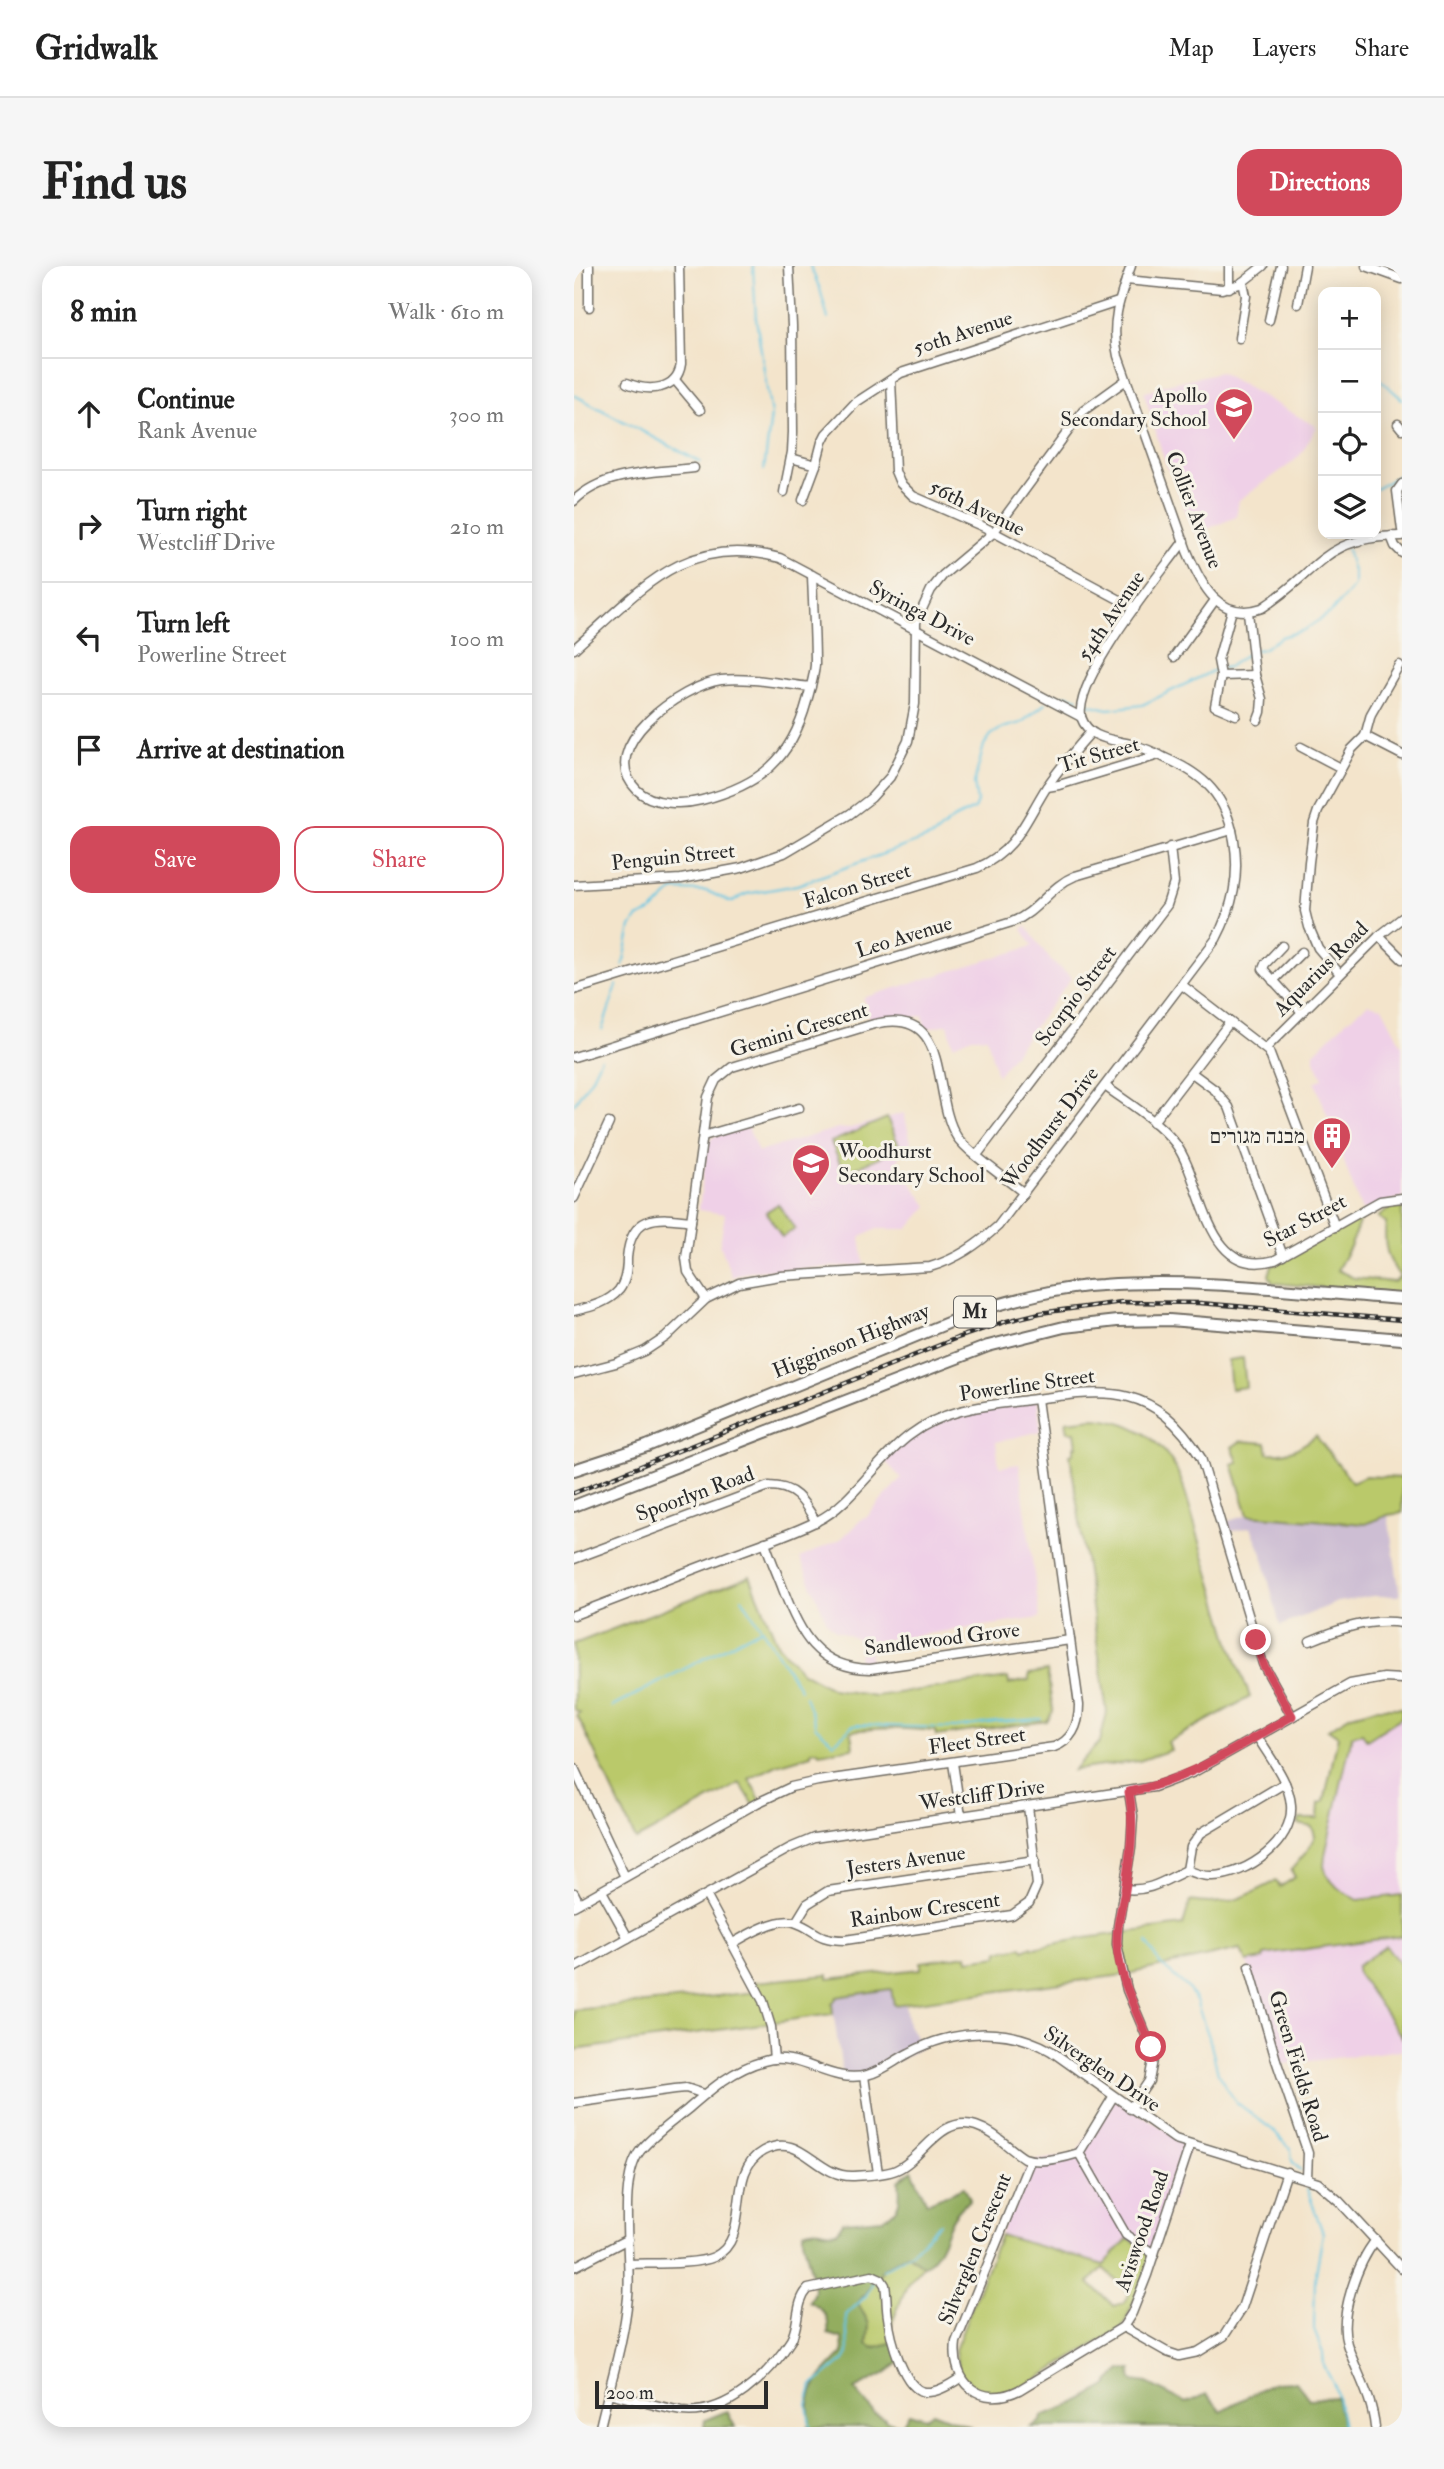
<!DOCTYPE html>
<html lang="en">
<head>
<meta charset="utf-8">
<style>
	:root { --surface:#fff; --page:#f6f6f6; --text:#222; --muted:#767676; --line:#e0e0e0; --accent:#d1495b }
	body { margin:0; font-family:"IM FELL Double Pica","Frank Ruhl Libre",serif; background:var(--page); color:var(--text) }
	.controls { position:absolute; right:21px; top:21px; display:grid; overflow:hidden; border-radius:14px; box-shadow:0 4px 18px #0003 }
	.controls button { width:63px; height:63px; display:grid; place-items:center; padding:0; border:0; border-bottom:2px solid var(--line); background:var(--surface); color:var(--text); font:35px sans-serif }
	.scale { position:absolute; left:21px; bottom:18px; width:173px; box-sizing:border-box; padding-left:7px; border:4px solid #2b2b2b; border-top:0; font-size:19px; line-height:24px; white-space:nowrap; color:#2b2b2b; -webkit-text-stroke:5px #f7f3e8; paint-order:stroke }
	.stop { position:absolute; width:21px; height:21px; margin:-16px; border:5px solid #d1495b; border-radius:50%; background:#fff }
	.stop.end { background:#d1495b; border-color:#fff; box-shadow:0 2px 7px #0008 }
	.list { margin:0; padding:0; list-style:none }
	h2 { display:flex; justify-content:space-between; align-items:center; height:91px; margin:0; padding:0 28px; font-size:30px }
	h2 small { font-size:23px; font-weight:400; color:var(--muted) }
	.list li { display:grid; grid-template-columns:46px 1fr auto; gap:21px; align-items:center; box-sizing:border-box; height:112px; padding:0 28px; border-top:2px solid var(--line) }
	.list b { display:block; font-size:26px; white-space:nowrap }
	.list p { margin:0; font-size:23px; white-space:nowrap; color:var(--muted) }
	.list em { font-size:23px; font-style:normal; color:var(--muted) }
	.actions { display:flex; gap:14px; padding:21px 28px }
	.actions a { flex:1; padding:16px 0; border:2px solid var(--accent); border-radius:21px; text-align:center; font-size:24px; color:var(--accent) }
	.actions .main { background:var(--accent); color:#fff }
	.icon { flex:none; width:38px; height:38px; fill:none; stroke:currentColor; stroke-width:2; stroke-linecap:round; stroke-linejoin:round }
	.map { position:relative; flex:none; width:828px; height:2161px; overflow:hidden; border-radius:21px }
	header { display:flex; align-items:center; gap:42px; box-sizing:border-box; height:98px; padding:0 35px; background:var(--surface); border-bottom:2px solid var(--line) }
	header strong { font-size:33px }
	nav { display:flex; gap:38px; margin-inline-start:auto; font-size:24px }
	.intro { display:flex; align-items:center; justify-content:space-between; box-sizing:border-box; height:168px; padding:0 42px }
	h1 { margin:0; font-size:49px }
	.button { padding:18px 32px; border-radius:21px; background:var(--accent); color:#fff; font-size:24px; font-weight:700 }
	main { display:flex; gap:42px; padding:0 42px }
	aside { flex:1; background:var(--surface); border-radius:21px; box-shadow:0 4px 18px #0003 }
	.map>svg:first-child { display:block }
</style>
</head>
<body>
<header>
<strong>Gridwalk</strong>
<nav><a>Map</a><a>Layers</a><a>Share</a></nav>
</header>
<div class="intro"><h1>Find us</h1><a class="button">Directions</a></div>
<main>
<aside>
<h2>8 min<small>Walk · 610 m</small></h2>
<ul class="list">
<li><svg class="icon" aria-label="ahead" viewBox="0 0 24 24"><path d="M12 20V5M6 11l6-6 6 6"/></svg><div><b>Continue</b><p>Rank Avenue</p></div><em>300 m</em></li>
<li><svg class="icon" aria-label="right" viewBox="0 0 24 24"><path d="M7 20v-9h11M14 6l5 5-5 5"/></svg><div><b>Turn right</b><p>Westcliff Drive</p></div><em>210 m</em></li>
<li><svg class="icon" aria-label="left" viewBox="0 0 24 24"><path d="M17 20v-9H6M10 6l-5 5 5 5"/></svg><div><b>Turn left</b><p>Powerline Street</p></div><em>100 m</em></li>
<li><svg class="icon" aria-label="arrive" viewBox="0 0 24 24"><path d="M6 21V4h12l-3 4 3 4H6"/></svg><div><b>Arrive at destination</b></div></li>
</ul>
<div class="actions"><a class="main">Save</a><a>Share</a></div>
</aside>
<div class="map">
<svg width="828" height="2161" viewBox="0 0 828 2161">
	<rect width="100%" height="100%" fill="#f7f3e8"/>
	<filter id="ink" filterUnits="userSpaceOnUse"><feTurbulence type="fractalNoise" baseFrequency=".0143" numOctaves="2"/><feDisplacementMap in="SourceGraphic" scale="14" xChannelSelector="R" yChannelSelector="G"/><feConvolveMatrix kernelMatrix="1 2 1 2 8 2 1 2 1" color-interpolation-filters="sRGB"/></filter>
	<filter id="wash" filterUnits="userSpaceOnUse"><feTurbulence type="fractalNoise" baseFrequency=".00686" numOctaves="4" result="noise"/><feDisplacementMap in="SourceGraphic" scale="28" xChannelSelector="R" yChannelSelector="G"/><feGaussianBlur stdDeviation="1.57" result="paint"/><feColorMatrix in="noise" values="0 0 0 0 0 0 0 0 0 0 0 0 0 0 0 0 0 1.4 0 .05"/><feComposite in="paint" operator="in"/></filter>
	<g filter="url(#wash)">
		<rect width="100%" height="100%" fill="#f3e4cb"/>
		<g fill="#efd0e7">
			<path d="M646,106L743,161L727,188L718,197L665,234L662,251L621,268L590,193L570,127L588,119Z"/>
			<path d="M452,660L478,696L498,711L423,810L413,771H398L379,779L374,758L351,763L349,749L335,753L313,750L296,755L289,732L459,680L448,663Z"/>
			<path d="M794,738L808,741L828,780V931L788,945L741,816L749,812L740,793V787L771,756Z"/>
			<path d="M330,847L337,876L325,890L324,899L354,940L334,963H303L286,971L290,999L176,1005L158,1011L146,978L151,948L125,944L133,879L139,871L174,861L184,886L264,862L273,863Z"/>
			<path d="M463,1132L467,1165L422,1176L425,1201L445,1198L466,1352L296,1376V1396L294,1398L284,1396L288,1375L261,1364L253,1356L226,1292L267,1273L290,1251L292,1252L327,1212L309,1193L363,1152Z"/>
			<path d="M828,1451V1629L784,1634L757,1616L750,1600L768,1508L778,1470L788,1467L793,1474Z"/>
			<path d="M828,1670V1784L704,1799L673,1696L689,1693V1689Z"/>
			<path d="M539,1831L616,1879L580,1988L530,1999L426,1969L456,1895L501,1889Z"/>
		</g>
		<g fill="#cdbed3">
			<path d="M674,1249L791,1258L814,1249L826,1330H798L764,1336L706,1360L688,1288L677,1261L651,1267L648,1257Z"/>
			<path d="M317,1723L320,1739L331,1738L334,1759L348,1781L311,1802L269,1811L258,1738L263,1731Z"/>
		</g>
		<g fill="#bac96b" stroke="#727a4b" stroke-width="2" fill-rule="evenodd">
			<path d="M313,852L326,882L270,907L257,876Z"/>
			<path d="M819,936H828V1029L699,1017L695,1009L698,1000L787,950L777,979L763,1004L780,1012L820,1016L826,1011C813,992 809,980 812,957L804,951L818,941Z"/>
			<path d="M204,938L221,963L208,971L192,946Z"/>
			<path d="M669,1092L672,1121L657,1123L654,1094Z"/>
			<path d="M520,1152C563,1154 595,1179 609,1219L657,1380L676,1431L594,1476L597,1484L565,1495L499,1504L526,1476L533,1446L496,1188L500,1187V1180H503L501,1166H494L492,1155Z"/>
			<path d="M742,1170L778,1216L791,1210L828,1212V1247L814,1249L791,1258L674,1249L658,1198L664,1196L658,1181L667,1175L692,1177L694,1187C715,1189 725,1182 742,1170Z"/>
			<path d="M176,1310L204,1379L228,1406L259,1423L301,1430L434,1412L435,1418L455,1414V1408L473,1405L479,1445L473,1455L362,1470L361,1465C333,1462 305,1461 277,1465L279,1482L245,1487L244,1484L237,1485V1489L203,1499L175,1513L187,1535L180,1539L166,1517L62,1574L3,1449L6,1447L0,1443V1378Z"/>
			<path d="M803,1442H828V1451L793,1474L788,1467L778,1470L751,1589L750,1600L753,1610L764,1622L784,1634L828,1629V1670L690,1689L689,1693L673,1696L666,1683L549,1709L320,1739L317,1723L263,1731L258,1738L259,1748L0,1784V1744L184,1726L180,1716L254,1709V1713L347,1703V1696L393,1689L394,1694L424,1690L425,1685L448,1681L450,1684L458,1680L459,1682L511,1672L609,1659L616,1635C652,1642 671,1631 702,1615L706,1621L721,1611L717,1604L733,1585L741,1570L738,1561L724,1558L726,1553H744L745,1537L750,1536L764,1470L754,1463L777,1449Z"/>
			<path d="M812,1680L828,1701V1771L783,1707V1700Z"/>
			<path d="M426,1969L530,1999L554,1972L580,1988L549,2061L445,2124L413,2129L386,2112L381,2084ZM529,2002L556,2027L549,2037L540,2040L515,2017Z"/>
			<path d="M334,1988L349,2000L334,2017L316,2062L320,2076L299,2082L293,2078L295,2058L284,2037L309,2003Z"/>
		</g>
		<g fill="#93ad5f" stroke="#5f6c45" stroke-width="2">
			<path d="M338,1904L353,1937L390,1921L396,1933C389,1940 381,1947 377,1956C370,1972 365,1991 349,2000L333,1988L309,2003L284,2037L295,2058L293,2078L299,2082L320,2076L326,2096L310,2108L280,2123L301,2148L312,2153V2155L328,2159L335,2147L351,2152L358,2146L397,2161H234C237,2153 234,2147 235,2139C236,2118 256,2101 269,2087L268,2072L254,2068C256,2051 250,2043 235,2036L240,2026L239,2013L229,1973V1966C246,1959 251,1969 264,1965L269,1956L309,1953C327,1943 327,1934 325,1915Z"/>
			<path d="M547,2104H558L557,2110L559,2115L573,2117L612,2137L633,2128L647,2145L699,2117L722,2116L735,2133L762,2131L769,2161H457L467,2155L468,2150L497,2139L535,2119V2116Z"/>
			<path d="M153,2145L161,2161H130L131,2154Z"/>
		</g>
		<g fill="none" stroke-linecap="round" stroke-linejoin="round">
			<g stroke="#65c6e3" stroke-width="2">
				<path d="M179,0L182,52L197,149L190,204"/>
				<path d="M236,0L246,23L254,53"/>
				<path d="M802,110L828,133"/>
				<path d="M0,129L126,196"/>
				<path d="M802,223L828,207"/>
				<path d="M774,272V268"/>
				<path d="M681,384L689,383L707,371L730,364L757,346L780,320V309L773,283"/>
				<path d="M648,402L654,401L676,386"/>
				<path d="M479,433L493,429L504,432"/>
				<path d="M511,437L534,443L568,439L643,403"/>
				<path d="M49,699L57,661L63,652L77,646L100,624L133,625L157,636L172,628L223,619L359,570L379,553L400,543L403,536L400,517L410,479L417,469L428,462L447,457L472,437"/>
				<path d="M28,764L43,719"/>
				<path d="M0,838L17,813L27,792"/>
				<path d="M168,1332L226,1423"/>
				<path d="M231,1430L242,1461L260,1477L278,1460L284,1459L381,1462L422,1456L467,1453"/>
				<path d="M38,1441L188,1362"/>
				<path d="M573,1676L585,1697L614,1722L622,1735L635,1771L644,1807L652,1821L662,1836L700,1865L717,1884L718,1895L727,1905"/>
				<path d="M733,1923L749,1967L741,2013L740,2064L749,2087L750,2100L761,2121L769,2161"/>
				<path d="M309,2004L337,1987L366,1957"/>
				<path d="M236,2161L233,2138L238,2120L270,2094L274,2087L272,2049L292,2030L299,2016"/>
			</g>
		</g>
	</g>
	<g filter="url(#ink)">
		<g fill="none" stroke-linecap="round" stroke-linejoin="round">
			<defs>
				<g id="minor">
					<path d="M557,0C546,31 536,57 544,90L613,285C627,319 645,356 688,342C746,305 748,270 828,270"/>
					<path d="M792,0L828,13"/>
					<path d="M552,14L648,23L666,18L689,0"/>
					<path d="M655,22V0"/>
					<path d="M724,38L731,0"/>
					<path d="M15,41V0"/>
					<path d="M695,54L707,0"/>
					<path d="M665,72L672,30L669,16"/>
					<path d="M101,114L126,144"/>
					<path d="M317,114L321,205L326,217L339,230L410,261L561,342"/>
					<path d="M53,117C74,126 103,125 107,98L105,0"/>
					<path d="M824,158L828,163"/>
					<path d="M217,192L242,199"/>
					<path d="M828,218L823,225L828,264"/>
					<path d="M210,226L218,186L219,166L218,60L215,0"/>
					<path d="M229,234L242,199L248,176L252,168L281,137L327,107L544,36"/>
					<path d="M0,235C30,205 80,207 120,202"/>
					<path d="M817,270L821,280L828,287"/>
					<path d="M658,344L644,394L647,410L641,440L662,449"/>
					<path d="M674,346L681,409L688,433L687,446L684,454"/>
					<path d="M0,383C65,326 110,266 206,292L507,451C515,473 536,473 556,478C568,481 580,486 591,492C631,509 652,530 660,574C666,610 659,641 642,673L424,960C403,979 383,993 356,1001L206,1010L165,1017L132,1033L92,1071L71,1085L42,1097L0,1108"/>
					<path d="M600,391L641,334"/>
					<path d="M647,410L681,409"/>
					<path d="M237,421C208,418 176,411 147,414C109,419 19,481 63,524C78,539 109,539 128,534C186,519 217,494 233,435C236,424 240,411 241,399C241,369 239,339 238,309"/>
					<path d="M507,451C501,410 585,310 610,275"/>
					<path d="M791,470L797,448L825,399"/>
					<path d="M791,470L828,489"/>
					<path d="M727,481L767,502"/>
					<path d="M473,521L485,519L585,489"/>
					<path d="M0,619L107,613L167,602L210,587L276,548L297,532L316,511L334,475L341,438L342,356L357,324L369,309L419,267L509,145L552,114"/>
					<path d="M805,670L828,693"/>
					<path d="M708,680L691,698L689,703L728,746"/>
					<path d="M766,708L744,682L735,661L731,645L735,596L740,557L744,545L778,483L791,470"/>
					<path d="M699,715L728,686"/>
					<path d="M608,719L695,786L761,961"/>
					<path d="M0,724L403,602C443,584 450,557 472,522C485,502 501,484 517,466"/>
					<path d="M692,782L805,670L828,652"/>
					<path d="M0,791L438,656C464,646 476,620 501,610L658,564"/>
					<path d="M618,807L641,824L655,841L709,990"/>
					<path d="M531,820C554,837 583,854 601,877C631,917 630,1014 701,994L806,935L828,932"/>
					<path d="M579,856L656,756"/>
					<path d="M129,870L225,842"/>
					<path d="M403,889L593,639L600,617L596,581"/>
					<path d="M0,932L35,857"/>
					<path d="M132,1033L114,1006L112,992L134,831L142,814L158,801L300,758C380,739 356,829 383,871C393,886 433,913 450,927"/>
					<path d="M0,1045C16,1041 34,1037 45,1024C52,1015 53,1004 53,992C57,949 81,950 117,955"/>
					<path d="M191,1276C196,1292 203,1307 209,1323C225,1366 243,1402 296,1403L496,1374"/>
					<path d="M0,1293L195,1220C222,1220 230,1236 242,1256"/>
					<path d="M0,1349C50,1330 99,1311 149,1292C180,1280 213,1270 243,1255C277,1239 304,1192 336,1169C369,1144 406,1140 446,1135C526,1125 577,1111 627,1192L689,1398L718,1450"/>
					<path d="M736,1375C765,1363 795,1352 828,1357"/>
					<path d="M379,1497L387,1550"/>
					<path d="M0,1502L51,1611"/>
					<path d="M555,1526L559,1550L557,1581L544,1660L543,1678L553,1724L577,1781L579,1794L575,1815L556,1843"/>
					<path d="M613,1604L617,1581L627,1567L711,1517"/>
					<path d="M551,1623C576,1626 591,1614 613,1604C621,1607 630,1611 639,1610C673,1609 720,1576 717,1539C715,1514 695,1491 683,1470"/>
					<path d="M28,1625L54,1672"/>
					<path d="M0,1627L5,1637"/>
					<path d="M132,1629L189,1735L197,1761L200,1793"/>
					<path d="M0,1640L183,1537L217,1521L244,1515L480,1481C499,1474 505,1458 505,1439L463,1133"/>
					<path d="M222,1656L233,1638L254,1625L461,1594"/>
					<path d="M159,1677C173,1669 203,1651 220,1656C242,1663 241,1674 271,1674L438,1649L455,1637L463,1619L454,1540"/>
					<path d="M675,1700L702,1794L734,1887L733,1912"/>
					<path d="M0,1702L216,1582L240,1572L580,1521L620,1506L776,1418L810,1412L828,1413"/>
					<path d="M290,1810L304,1907"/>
					<path d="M0,1837L101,1823L112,1822L130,1828"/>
					<path d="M505,1887L552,1969L580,1988"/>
					<path d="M456,1895L382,2076C377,2117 407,2143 445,2124L549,2061L558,2047L573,2009L616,1879"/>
					<path d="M55,1998C76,1997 122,1999 140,1991C180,1972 150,1906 189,1885C228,1864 241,1912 280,1910C293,1909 310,1909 322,1904C349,1893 366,1848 402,1860C421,1866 434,1882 450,1892C466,1898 489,1892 505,1887L539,1831"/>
					<path d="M0,2001L54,1973"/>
					<path d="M549,2061L593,2086L605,2090L624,2086L650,2070L668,2042L713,1906"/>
					<path d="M34,2127C58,2132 83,2141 108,2145C153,2150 195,2109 217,2074C226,2058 221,2037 234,2023L298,2009L307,2013L311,2019C313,2029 312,2040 314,2051C316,2070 329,2123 351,2126C363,2127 376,2119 386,2112"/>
					<path d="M26,2161C36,2118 50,2075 54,2031C58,1993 43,1915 66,1885C79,1869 98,1856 114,1843C137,1823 160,1803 190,1795C225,1784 256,1819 293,1809C309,1805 321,1794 335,1787C379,1763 434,1760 477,1785L601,1873L744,1917L765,1935L828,2003"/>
					<path d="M801,2161C798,2130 782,2106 773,2078C764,2050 784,1996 802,1974"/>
				</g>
				<g id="highway">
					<path d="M0,1204L73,1180L403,1045C443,1033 486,1021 528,1019C628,1012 729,1026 828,1033"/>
					<path d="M0,1240L414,1080L490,1061L543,1055L595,1054L828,1073"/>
				</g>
			</defs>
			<use href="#minor" stroke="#716c63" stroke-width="11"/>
			<use href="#highway" stroke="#716c63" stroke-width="14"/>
			<use href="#minor" stroke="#fff" stroke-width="8"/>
			<use href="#highway" stroke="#fff" stroke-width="10"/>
			<defs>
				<path id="rail" d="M0,1227L383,1072L433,1055L466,1047L548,1036L626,1037L828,1054"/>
			</defs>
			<use href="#rail" stroke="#2b2b2b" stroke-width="4.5"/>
			<use href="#rail" stroke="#f7f3e8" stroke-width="2" stroke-dasharray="5" stroke-linecap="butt"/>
		</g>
	</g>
	<g fill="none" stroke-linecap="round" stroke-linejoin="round" filter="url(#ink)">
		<path stroke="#d1495b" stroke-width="9" d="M577,1781C564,1747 545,1714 543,1678C542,1659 548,1642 551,1624C556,1591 561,1559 555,1526C615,1514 665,1480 718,1450L689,1398L682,1374"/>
	</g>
	<defs>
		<symbol id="school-pin" viewBox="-11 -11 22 30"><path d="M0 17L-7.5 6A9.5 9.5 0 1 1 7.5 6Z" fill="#d1495b" stroke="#f7f3e8"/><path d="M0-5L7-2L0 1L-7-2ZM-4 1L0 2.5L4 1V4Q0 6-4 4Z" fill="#fff"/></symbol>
		<symbol id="building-pin" viewBox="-11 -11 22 30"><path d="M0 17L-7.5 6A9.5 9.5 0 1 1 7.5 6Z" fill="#d1495b" stroke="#f7f3e8"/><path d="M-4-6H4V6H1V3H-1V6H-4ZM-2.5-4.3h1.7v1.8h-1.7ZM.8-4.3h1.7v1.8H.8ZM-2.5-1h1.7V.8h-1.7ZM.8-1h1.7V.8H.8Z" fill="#fff"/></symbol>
	</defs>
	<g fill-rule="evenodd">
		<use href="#school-pin" x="638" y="119" width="44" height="60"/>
		<use href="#building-pin" x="736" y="848" width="44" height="60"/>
		<use href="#school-pin" x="215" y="875" width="44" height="60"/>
	</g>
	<g text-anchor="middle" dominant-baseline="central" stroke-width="6" stroke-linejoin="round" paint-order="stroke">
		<rect fill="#f7f3e8" stroke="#686764" stroke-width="2" x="380" y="1030.5" width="42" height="31" rx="5"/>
		<g font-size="19" font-weight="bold" fill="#2b2b2b">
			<text x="401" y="1046">M1</text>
		</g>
		<g font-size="21" fill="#2b2b2b" stroke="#f7f3e8">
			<text transform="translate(389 67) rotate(-18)">50th Avenue</text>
			<text transform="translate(403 242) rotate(26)">56th Avenue</text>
			<text transform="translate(620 244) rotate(69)">Collier Avenue</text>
			<text transform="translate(348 347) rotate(28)">Syringa Drive</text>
			<text transform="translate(537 350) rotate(-56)">54th Avenue</text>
			<text transform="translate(525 489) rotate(-16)">Tit Street</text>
			<text transform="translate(99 591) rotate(-6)">Penguin Street</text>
			<text transform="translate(283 620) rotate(-17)">Falcon Street</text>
			<text transform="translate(330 671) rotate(-17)">Leo Avenue</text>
			<text transform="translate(747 703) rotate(-45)">Aquarius Road</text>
			<text transform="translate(502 730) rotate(-53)">Scorpio Street</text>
			<text transform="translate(225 764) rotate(-17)">Gemini Crescent</text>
			<text transform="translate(476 862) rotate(-53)">Woodhurst Drive</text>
			<text transform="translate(731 955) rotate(-28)">Star Street</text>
			<text transform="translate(277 1075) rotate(-22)">Higginson Highway</text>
			<text transform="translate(453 1119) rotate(-8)">Powerline Street</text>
			<text transform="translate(121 1228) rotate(-20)">Spoorlyn Road</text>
			<text transform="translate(368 1373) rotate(-7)">Sandlewood Grove</text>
			<text transform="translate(403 1475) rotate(-8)">Fleet Street</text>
			<text transform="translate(408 1529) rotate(-8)">Westcliff Drive</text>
			<text transform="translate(332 1595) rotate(-8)">Jesters Avenue</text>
			<text transform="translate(351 1644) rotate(-8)">Rainbow Crescent</text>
			<text transform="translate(724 1800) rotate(73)">Green Fields Road</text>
			<text transform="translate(528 1803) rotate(34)">Silverglen Drive</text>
			<text transform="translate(568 1965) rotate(-71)">Aviswood Road</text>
			<text transform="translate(401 1983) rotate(-68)">Silverglen Crescent</text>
		</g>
		<g font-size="21" fill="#2b2b2b" stroke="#f7f3e8" text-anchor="end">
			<text x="633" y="129">Apollo<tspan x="633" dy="24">Secondary School</tspan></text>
			<text x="731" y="870">מבנה מגורים</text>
			<text x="264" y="885" text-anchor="start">Woodhurst<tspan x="264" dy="24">Secondary School</tspan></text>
		</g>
	</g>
</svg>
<div class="controls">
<button>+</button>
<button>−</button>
<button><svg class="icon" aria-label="locate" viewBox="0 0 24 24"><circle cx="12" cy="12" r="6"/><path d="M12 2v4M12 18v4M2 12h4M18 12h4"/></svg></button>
<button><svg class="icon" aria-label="layers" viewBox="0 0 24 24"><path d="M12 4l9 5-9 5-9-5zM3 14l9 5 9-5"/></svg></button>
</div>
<div class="scale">200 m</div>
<div class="stop" style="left:577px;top:1781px"></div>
<div class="stop end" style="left:682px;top:1374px"></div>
</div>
</main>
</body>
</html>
